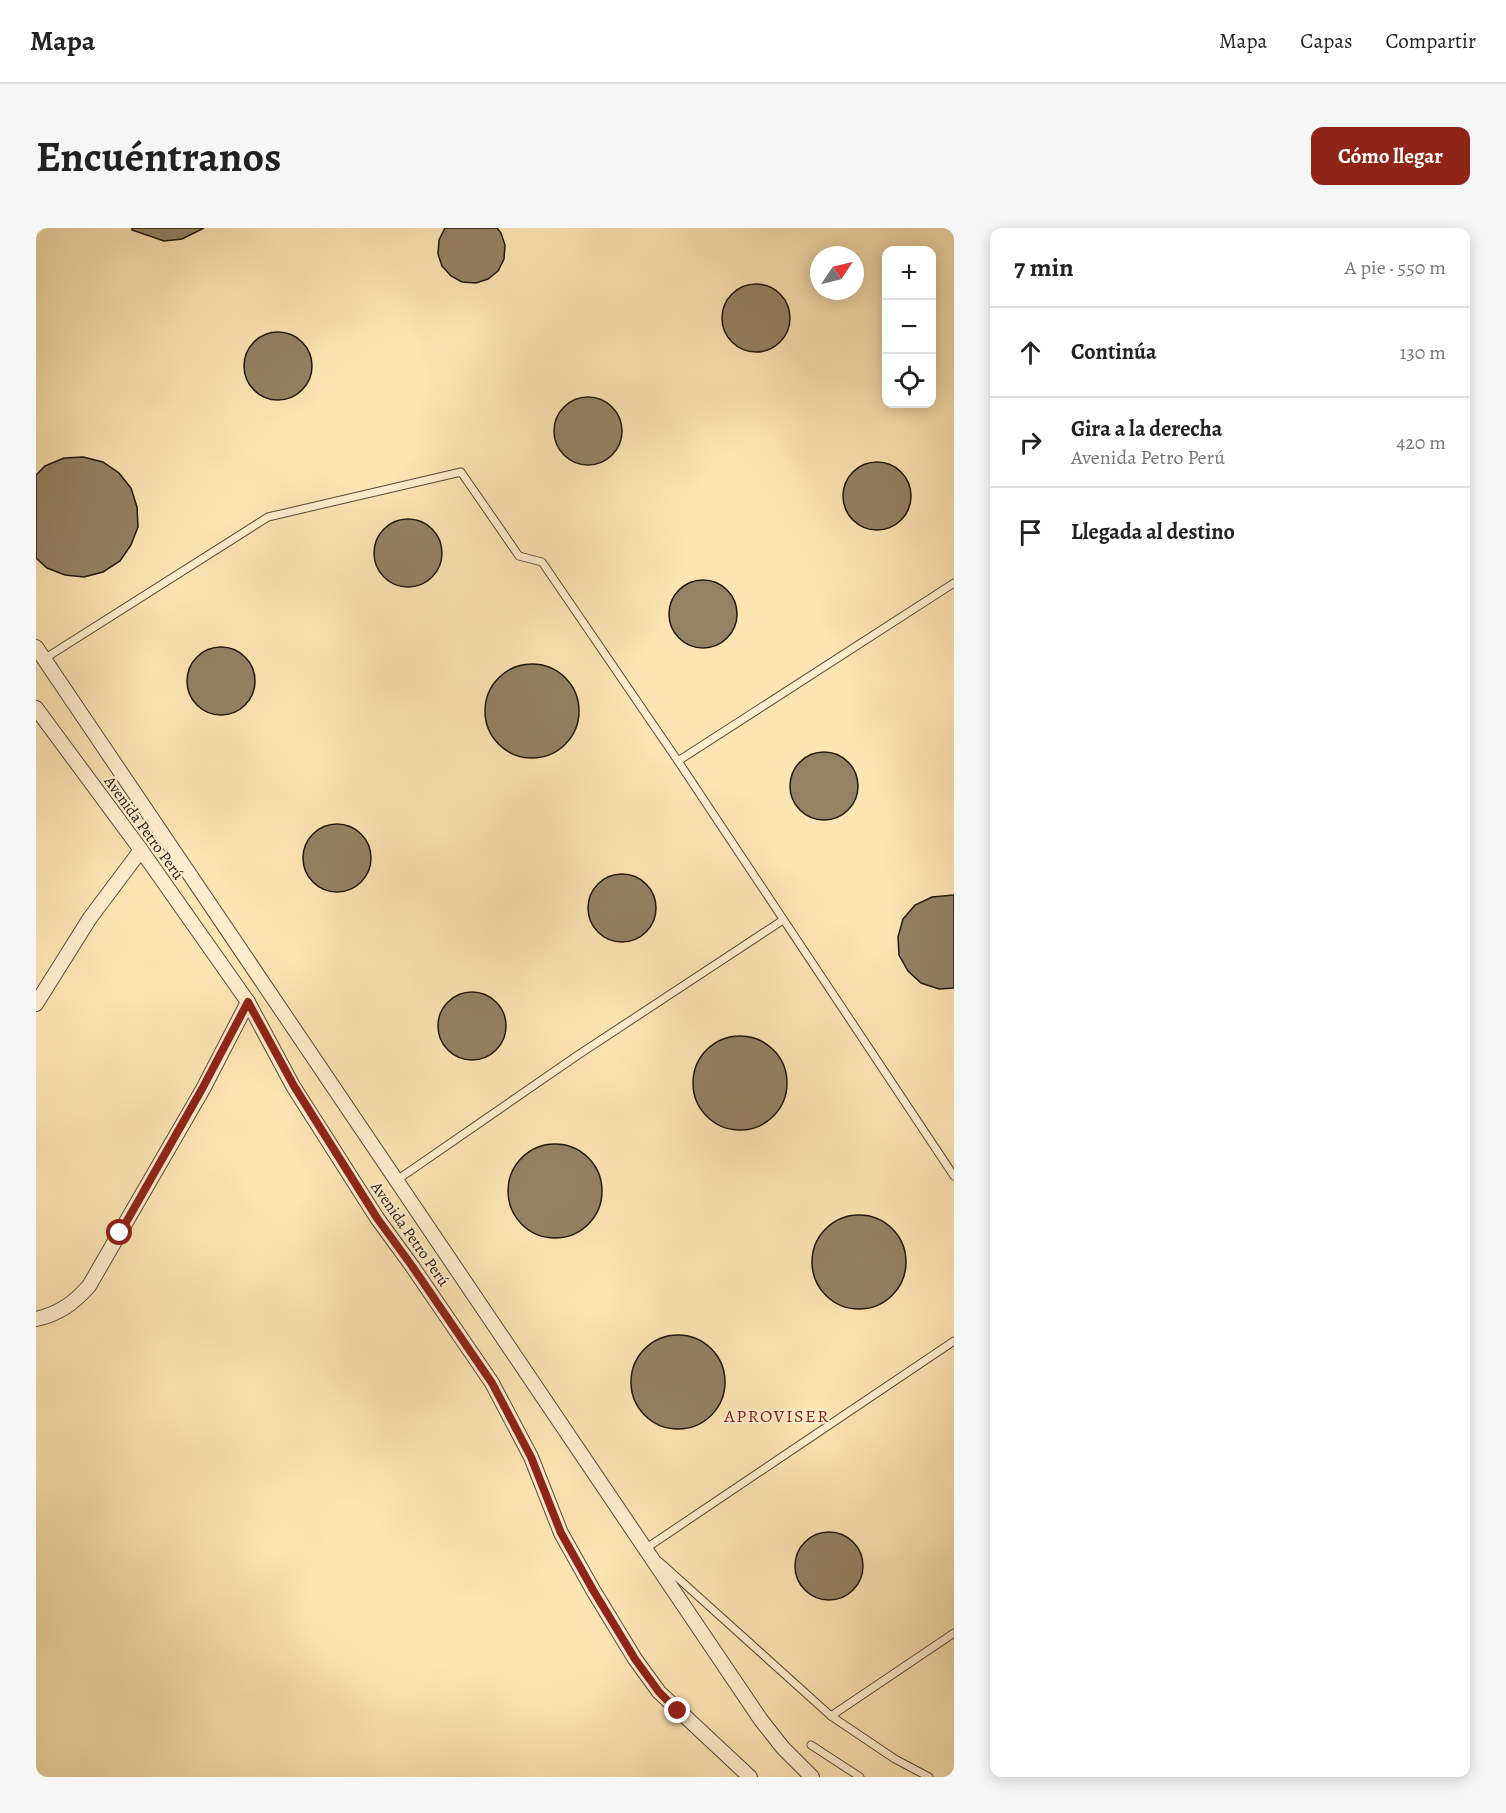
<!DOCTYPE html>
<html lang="es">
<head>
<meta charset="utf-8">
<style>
	:root { --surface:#fff; --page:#f6f6f6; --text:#222; --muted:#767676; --line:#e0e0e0; --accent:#8f2418 }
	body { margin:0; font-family:Alegreya,serif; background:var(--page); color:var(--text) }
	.controls { position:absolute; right:18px; top:18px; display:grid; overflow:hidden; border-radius:12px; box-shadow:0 3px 15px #0003 }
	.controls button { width:54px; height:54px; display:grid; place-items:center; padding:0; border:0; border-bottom:2px solid var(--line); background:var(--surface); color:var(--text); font:30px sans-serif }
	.compass { position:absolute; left:774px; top:18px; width:54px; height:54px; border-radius:50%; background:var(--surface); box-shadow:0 3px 15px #0003; rotate:55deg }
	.stop { position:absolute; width:18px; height:18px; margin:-14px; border:4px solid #8f2418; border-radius:50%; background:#fff }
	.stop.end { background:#8f2418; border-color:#fff; box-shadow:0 2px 6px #0008 }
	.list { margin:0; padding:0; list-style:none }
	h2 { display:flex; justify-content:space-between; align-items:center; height:78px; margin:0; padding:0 24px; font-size:26px }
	h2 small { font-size:20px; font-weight:400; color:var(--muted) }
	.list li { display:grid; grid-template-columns:39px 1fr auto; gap:18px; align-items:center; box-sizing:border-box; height:90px; padding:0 24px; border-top:2px solid var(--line) }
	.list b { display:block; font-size:22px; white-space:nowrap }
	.list p { margin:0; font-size:20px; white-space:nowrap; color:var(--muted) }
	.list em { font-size:20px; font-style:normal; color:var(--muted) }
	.icon { flex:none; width:33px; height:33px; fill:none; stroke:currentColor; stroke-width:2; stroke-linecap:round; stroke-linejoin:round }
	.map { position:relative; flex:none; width:918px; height:1549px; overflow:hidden; border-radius:12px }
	header { display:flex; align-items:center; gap:36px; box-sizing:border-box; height:84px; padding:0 30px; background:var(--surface); border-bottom:2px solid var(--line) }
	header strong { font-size:28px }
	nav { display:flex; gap:33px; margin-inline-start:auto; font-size:21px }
	.intro { display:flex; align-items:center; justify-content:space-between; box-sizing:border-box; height:144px; padding:0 36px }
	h1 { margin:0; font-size:42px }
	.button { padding:15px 27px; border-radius:12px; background:var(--accent); color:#fff; font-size:21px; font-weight:700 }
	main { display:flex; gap:36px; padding:0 36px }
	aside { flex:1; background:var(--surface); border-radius:12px; box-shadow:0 3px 15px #0003 }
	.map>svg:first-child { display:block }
</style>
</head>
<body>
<header>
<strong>Mapa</strong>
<nav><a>Mapa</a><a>Capas</a><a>Compartir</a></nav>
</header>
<div class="intro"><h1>Encuéntranos</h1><a class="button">Cómo llegar</a></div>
<main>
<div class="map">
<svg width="918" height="1549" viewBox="0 0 918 1549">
	<rect width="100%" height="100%" fill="#fde4b3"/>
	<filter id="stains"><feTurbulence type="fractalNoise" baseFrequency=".00333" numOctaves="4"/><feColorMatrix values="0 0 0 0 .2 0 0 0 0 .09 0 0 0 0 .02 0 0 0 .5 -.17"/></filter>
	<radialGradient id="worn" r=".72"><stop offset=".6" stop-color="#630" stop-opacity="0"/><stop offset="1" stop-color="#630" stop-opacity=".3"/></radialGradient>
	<g fill="#938264" stroke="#20170f" stroke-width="1.5">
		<path d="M96,0H168L146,11L128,13L96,2Z"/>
		<path d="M409,0H461L465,5L469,17L468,31L462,43L452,51L440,55L426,54L415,48L406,38L402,26L403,12Z"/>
		<circle cx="720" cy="90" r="34"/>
		<circle cx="242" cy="138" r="34"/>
		<circle cx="552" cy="203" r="34"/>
		<path d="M47,229L67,234L83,245L95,260L101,279L102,299L95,317L84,333L67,344L48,349L29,347L11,340L0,330V247L9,238L28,230Z"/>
		<circle cx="841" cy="268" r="34"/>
		<circle cx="372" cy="325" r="34"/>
		<circle cx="667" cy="386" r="34"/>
		<circle cx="185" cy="453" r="34"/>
		<circle cx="496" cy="483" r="47"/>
		<circle cx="788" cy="558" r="34"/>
		<circle cx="301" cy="630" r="34"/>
		<circle cx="586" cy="680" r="34"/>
		<path d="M918,667V760L903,761L885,755L872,743L863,727L862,709L867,691L879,677L896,669Z"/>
		<circle cx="436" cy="798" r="34"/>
		<circle cx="704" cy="855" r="47"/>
		<circle cx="519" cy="963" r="47"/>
		<circle cx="823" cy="1034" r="47"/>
		<circle cx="642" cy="1154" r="47"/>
		<circle cx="793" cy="1338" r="34"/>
	</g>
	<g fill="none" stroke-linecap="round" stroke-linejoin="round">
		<defs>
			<g id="lane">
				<path d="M8,431L232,289L425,244L483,328L506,334L642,533L918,355"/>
				<path d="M642,533L918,948"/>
				<path d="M361,952L542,827L747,692"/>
				<path d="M609,1321L918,1113"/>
				<path d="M624,1334L795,1488L918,1405"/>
				<path d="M795,1488L859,1531L893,1549"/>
				<path d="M775,1517L824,1549"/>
			</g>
			<g id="street">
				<path d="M0,419L725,1492L747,1520L776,1549"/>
				<path d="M0,480L105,622L212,774L257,858L341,990L376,1038L456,1155L495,1229L525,1305L557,1362L599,1431L623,1464L714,1549"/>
				<path d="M0,776L54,690L105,622"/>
				<path d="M0,1091C23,1086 38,1075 53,1058L167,861L212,774"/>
			</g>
		</defs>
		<use href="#lane" stroke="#574a38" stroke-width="9"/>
		<use href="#street" stroke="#574a38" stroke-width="16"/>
		<use href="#lane" stroke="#feedce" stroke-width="7"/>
		<use href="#street" stroke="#feedce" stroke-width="14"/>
	</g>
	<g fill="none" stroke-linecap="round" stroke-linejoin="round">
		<path stroke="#8f2418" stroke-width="8" d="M84,1005L166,861L212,774L258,858L341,990L376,1038L456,1155L495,1229L525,1305L557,1362L599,1431L623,1464L642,1483"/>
	</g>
	<g text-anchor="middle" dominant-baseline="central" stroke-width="4.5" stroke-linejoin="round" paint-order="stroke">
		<g font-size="16" fill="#20170f" stroke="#feedce">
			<text transform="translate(108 600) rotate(54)">Avenida Petro Perú</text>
			<text transform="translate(374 1006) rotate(55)">Avenida Petro Perú</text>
		</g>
		<g font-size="18" letter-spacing="1.5" fill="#7a1f14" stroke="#feedce">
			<text x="741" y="1188">APROVISER</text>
		</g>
	</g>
	<rect width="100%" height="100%" filter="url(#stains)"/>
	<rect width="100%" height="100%" fill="url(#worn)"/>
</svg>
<div class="controls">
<button>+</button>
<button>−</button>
<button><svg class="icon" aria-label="locate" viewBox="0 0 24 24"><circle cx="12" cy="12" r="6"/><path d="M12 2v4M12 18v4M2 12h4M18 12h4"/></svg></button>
</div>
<svg class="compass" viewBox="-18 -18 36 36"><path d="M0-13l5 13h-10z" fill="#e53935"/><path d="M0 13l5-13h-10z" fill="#767676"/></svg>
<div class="stop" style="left:84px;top:1005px"></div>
<div class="stop end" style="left:642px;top:1483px"></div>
</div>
<aside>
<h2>7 min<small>A pie · 550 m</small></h2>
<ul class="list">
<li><svg class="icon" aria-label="ahead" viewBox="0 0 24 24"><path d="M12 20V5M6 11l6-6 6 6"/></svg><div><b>Continúa</b></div><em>130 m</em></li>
<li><svg class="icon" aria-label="right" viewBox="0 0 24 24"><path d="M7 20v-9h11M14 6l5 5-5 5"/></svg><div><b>Gira a la derecha</b><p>Avenida Petro Perú</p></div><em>420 m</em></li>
<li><svg class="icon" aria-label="arrive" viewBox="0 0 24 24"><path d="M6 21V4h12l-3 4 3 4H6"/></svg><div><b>Llegada al destino</b></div></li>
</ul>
</aside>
</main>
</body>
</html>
